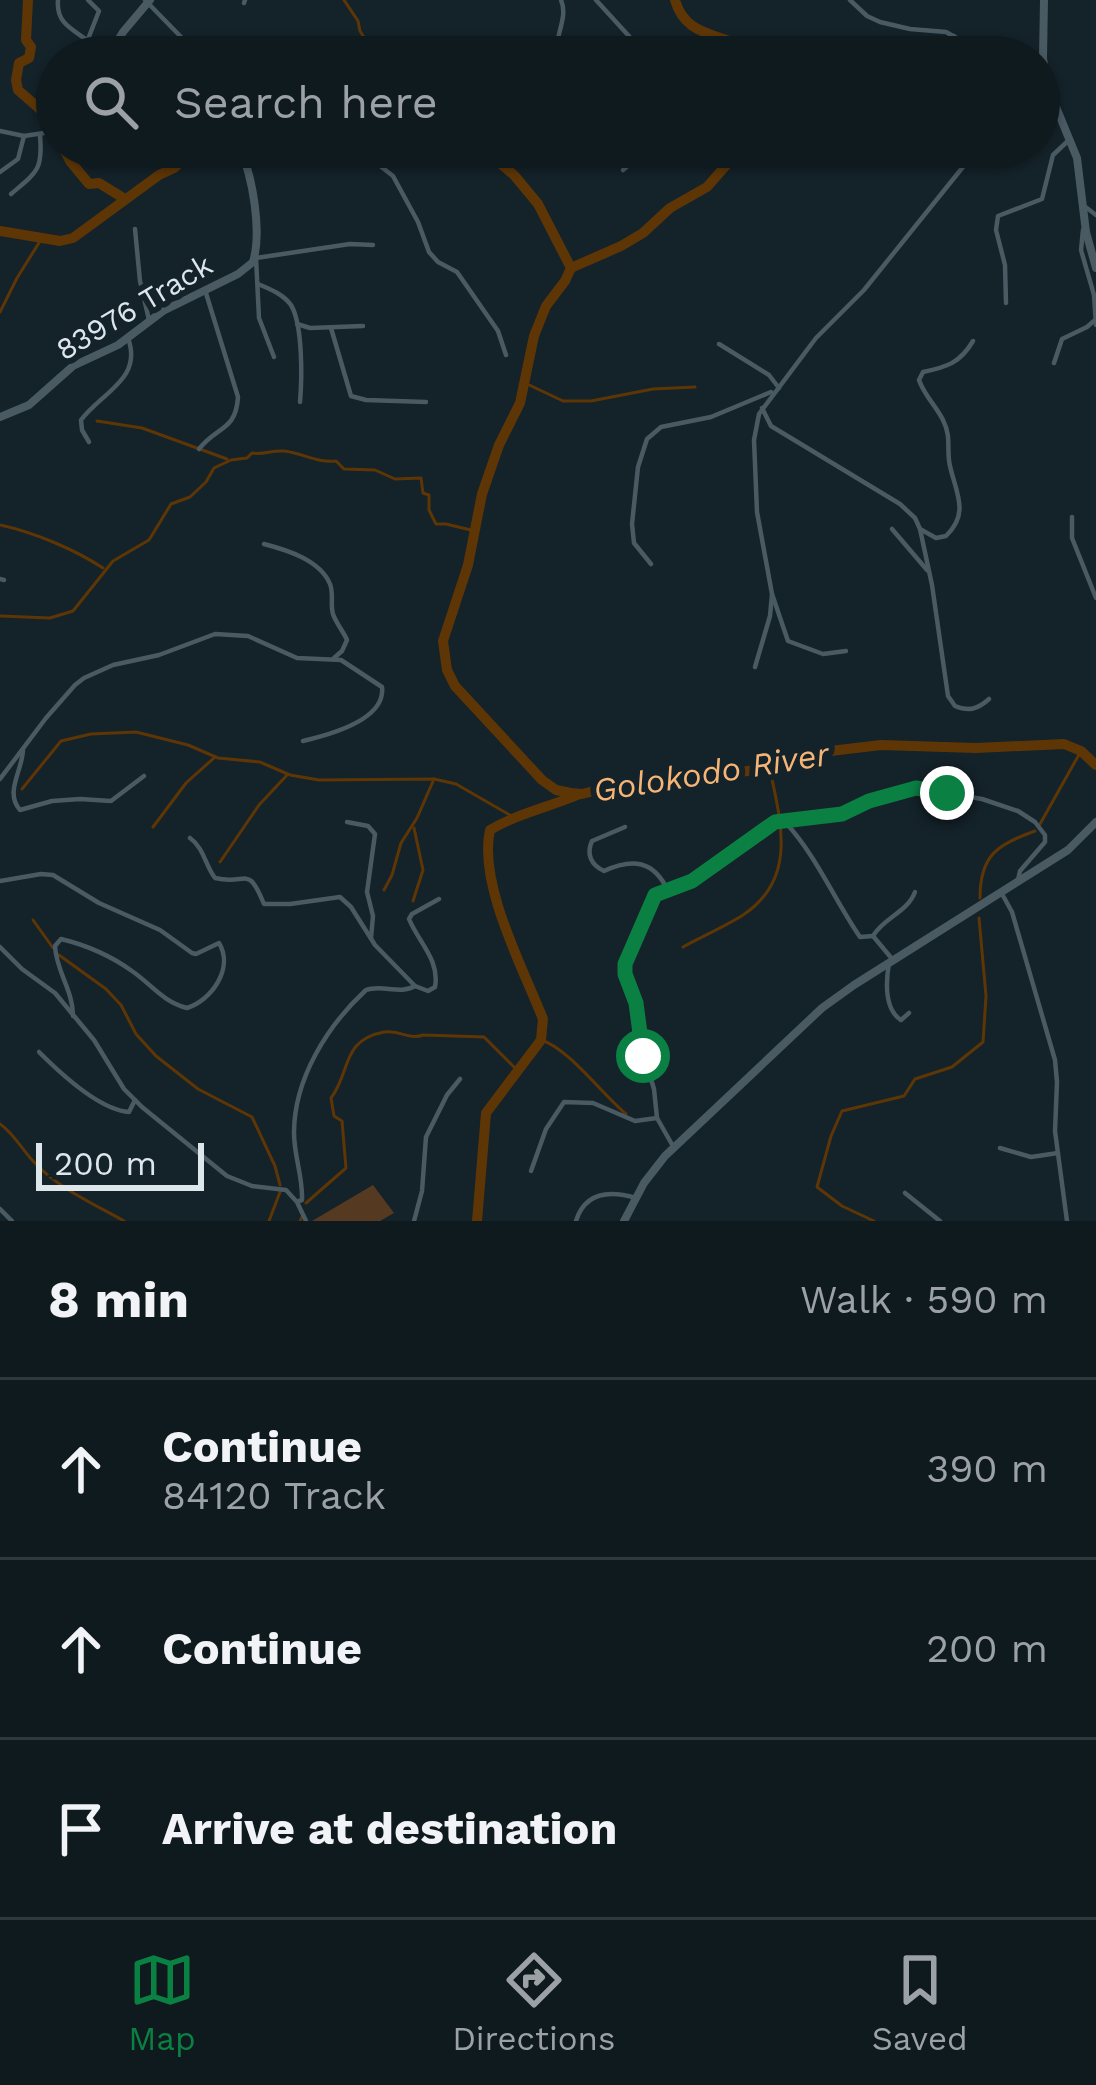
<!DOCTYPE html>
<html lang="en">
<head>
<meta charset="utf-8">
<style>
	:root { --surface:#0f1a1f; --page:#182328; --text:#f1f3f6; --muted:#9ba1a4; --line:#2f383d; --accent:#0b8043 }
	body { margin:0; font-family:"Work Sans",sans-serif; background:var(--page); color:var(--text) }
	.scale { position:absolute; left:36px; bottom:30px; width:168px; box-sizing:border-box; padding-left:12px; border:6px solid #dde6ea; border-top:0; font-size:33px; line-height:42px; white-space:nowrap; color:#dde6ea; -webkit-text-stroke:9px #142229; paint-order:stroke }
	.stop { position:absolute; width:36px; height:36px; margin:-27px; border:9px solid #0b8043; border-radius:50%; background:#fff }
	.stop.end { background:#0b8043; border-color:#fff; box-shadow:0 3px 12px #0008 }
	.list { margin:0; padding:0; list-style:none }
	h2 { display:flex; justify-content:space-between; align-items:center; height:156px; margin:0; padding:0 48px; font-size:51px }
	h2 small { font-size:39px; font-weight:400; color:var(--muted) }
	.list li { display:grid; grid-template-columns:78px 1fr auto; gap:36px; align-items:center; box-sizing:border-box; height:180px; padding:0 48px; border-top:3px solid var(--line) }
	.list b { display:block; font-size:45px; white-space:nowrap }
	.list p { margin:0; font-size:39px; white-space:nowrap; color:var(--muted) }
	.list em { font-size:39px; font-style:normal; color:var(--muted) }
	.icon { flex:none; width:66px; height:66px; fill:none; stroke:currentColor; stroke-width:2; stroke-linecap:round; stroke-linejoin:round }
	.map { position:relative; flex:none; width:1096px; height:1221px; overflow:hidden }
	.search { position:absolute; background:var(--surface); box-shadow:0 3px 9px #0004; left:36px; right:36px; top:36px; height:132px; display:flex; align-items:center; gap:30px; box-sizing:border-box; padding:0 42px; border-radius:66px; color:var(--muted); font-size:45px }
	.sheet { height:696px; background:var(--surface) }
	nav { display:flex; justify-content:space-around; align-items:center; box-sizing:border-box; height:168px; border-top:3px solid var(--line); background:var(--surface); font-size:33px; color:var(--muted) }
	nav a { display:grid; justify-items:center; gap:6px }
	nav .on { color:var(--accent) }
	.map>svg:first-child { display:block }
</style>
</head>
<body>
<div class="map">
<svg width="1096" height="1221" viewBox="0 0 1096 1221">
	<rect width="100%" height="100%" fill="#142229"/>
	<path fill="#553a21" d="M373,1185L394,1213L380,1221H312Z"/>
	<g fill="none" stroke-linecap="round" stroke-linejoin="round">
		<g stroke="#5e3606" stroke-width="3">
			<path d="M344,0L358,21L360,31L370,47L391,57"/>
			<path d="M0,312L17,278L42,238"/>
			<path d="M525,383L563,401H591L653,389L695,387"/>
			<path d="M97,421L142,428L227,459"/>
			<path d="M0,525C33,532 74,549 103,568"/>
			<path d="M0,616L50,618L73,611L113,561L149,540L171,504L190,497L206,482L214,468L231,460L247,458L252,453C264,455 271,450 284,451C303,453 316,463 336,461L344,469L375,470L395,479L421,478L423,493L429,495V510L436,524H446L475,531"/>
			<path d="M22,789L61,741L91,734L136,732L188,745L218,758L260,762L290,775L319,780L434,779L456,784L515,818"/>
			<path d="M1040,824L1081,751"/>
			<path d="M153,827L186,783L215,757"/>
			<path d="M220,862L259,805L288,774"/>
			<path d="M384,890L392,875L401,843L417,818L434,779"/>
			<path d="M980,898C980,855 997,845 1035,831"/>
			<path d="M413,901L423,870L414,828"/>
			<path d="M33,920L53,948"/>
			<path d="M683,947C703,936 724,927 743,915C799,878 780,819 769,765"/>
			<path d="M59,955L106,989L121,1005L136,1034L156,1056L198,1089L252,1117L275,1166L280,1185"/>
			<path d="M541,1040C568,1048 602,1094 626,1114"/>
			<path d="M0,1124C14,1134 21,1148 33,1161C56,1187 94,1204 124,1221"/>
			<path d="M306,1203L346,1168L342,1121L334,1116L331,1098C351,1072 341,1040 384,1032C399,1030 409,1040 423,1035L484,1037L516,1069"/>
			<path d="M269,1221L280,1192"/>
			<path d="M300,1221L302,1217"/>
			<path d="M874,1221L842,1206L817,1187L831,1136L842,1111L904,1096L915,1079L952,1067L983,1042L986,996L979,918"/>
		</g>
		<g stroke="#5e3606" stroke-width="10">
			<path d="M28,0L26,40L31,47L29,58L19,63L16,80L18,90L41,110L50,124"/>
			<path d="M675,0C684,33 712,33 739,45L746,57"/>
			<path d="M63,147L70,161L89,184L99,183L125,199"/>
			<path d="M481,147L514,175L538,204L571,268L565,281L546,306L534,336L520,403L499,445L482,494L468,565L443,641L447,670L455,686L542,780L556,790L571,793L582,794L618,785L748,771L822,752L881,745L976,748L1064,744L1081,751L1096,765"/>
			<path d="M0,231L60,241L73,238L159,175L174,168L198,147"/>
			<path d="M571,268L621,246L643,233L670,208L707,187L729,162L739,147"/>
			<path d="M477,1221L486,1113L541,1040L543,1019C523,968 478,884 490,830C519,813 549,807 580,794"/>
		</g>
		<g stroke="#4a5a62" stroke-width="4.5">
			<path d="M58,0C56,22 70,28 87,40"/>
			<path d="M145,0L182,38V49L173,57"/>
			<path d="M596,0L648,57"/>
			<path d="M850,0L867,16L880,22L910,29L946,32L978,50L1003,57"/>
			<path d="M244,3L245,0"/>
			<path d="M113,48L122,57"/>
			<path d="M81,57L99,11L88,0"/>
			<path d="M558,57C553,36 569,19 561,0"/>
			<path d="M949,57L954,36"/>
			<path d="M0,131L24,136L57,131"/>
			<path d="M318,147L337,154L370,158L393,176L418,222L429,252L438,262L457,272L498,331L506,355"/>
			<path d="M938,158L959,147"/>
			<path d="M246,162L285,147"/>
			<path d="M623,170L649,147"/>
			<path d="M0,172L18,159L24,136"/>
			<path d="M11,194C37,172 43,170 40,135"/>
			<path d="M1083,205L1096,215"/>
			<path d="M135,229L140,281L149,320"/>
			<path d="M1083,230L1081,250L1094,295L1096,325"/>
			<path d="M258,284C270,289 283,294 291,305C303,325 302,379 300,402"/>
			<path d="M1006,303L1005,265L996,230L998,216L1042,199L1053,155L1069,140"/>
			<path d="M297,324L310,328L363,326"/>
			<path d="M331,328L351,396L366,400L426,402"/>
			<path d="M719,344L769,375L779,388"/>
			<path d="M274,357L259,318L256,258L350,244L373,245"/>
			<path d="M1054,363L1062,339L1087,327L1095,320"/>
			<path d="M762,408L771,426L900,504L915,518L920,529L932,585L948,696L955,706C969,712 978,709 989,699"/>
			<path d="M89,442L82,430L81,420C102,392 143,379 128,338"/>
			<path d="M199,449C217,426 236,431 238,397L205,290"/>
			<path d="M1072,517V538L1096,598"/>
			<path d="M892,529L927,570"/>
			<path d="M920,529L936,538L946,536C970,513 956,493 950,466C946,449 952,438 943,420C936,406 924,395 919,380L923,372C947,367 960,363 973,341"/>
			<path d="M264,544C287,550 320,560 330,584C334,594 330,604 333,614C336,623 343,631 347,640L342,651L334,658"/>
			<path d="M651,564L634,543L632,524L638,467L647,439L661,427L711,417L771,392"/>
			<path d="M0,579L4,580"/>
			<path d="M772,594L788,641L823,654L846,651"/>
			<path d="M755,667L770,616L772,594L757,512L754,440L759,414L816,338L864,290L979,147"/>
			<path d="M23,749C23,770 4,792 20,810L52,801L80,799L111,801L144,776"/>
			<path d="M0,779L46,718L75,685L84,678L113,665L159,655L215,634L248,636L297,658L341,660L382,687C386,720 329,735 303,741"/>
			<path d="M347,822L368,826L375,834L367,892L373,916L371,938"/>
			<path d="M786,823C817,857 834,899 860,937L873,936"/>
			<path d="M625,827L592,841C586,854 591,865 604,871C632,858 654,860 668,891"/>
			<path d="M190,838C204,848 205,865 215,878C248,886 247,863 264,904H290L340,897L351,907L375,945L415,986"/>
			<path d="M0,881L41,874L53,875L99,903L160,930L192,953L196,954L219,943C234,968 212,1000 187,1008C163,1002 151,984 132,971C111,956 86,945 61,939L55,946C56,971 73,990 73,1016"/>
			<path d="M1001,892L1012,912L1055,1060L1057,1082L1055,1131L1067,1221"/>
			<path d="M0,947L22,969L55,993L94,1040L124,1089L142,1107L227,1176L252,1186L286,1190L297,1202L306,1221"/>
			<path d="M893,960L873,936C884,917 907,913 915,892"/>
			<path d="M889,963C886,981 884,1009 901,1020L909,1013"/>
			<path d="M39,1052C60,1073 100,1110 129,1112L135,1100"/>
			<path d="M674,1148L657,1118L654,1089L639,1040L636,1003L625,974L628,955L655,895L692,882L775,822L851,812L869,801L916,788L982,799L1018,811L1035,822L1045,835V842L1020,871L1018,880"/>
			<path d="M1000,1148L1031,1157L1058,1153"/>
			<path d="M531,1171L546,1129L564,1102L593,1103L635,1121L657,1118"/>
			<path d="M905,1193L940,1221"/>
			<path d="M299,1201L302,1200C303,1177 294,1156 294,1133C294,1079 327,1026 366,990C382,984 400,995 415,986L428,991L435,987C440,960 419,943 409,919L412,914L439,899"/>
			<path d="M0,1209L12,1221"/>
			<path d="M414,1221L422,1191L426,1137L447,1095L460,1079"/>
			<path d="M576,1221C585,1192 609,1190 636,1198"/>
		</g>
		<g stroke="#4a5a62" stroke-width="8">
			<path d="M1044,0L1043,58L1047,85L1077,158L1086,232L1096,268"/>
			<path d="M108,57L123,32L150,0"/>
			<path d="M121,147C140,154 164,159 181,147"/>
			<path d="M0,417L29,405L73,366L118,345L163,311L238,274L253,262C262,232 253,176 239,147"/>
			<path d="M624,1221L644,1183L665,1156L822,1008L854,985L1068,850L1096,822"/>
		</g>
	</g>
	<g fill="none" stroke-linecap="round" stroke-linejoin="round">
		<path stroke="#0b8043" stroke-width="15" d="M643,1056L636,1003L625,974V964L655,895L692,881L775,822L842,814L869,801L916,788L947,793"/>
	</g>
	<g text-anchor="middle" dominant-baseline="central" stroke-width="12" stroke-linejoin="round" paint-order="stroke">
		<g font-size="30" fill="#dde6ea" stroke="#142229">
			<text transform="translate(134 307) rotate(-31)">83976 Track</text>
		</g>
		<g font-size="33" font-style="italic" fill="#f6b476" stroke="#142229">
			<text transform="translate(711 772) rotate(-9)">Golokodo River</text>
		</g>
	</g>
</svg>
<div class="scale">200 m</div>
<div class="stop" style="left:643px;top:1056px"></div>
<div class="stop end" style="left:947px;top:793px"></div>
<div class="search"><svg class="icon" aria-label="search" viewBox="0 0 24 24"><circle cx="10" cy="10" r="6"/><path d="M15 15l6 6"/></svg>Search here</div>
</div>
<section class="sheet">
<h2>8 min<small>Walk · 590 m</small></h2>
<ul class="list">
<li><svg class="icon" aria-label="ahead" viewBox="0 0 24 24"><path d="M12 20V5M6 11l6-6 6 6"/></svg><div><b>Continue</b><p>84120 Track</p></div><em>390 m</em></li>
<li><svg class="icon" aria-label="ahead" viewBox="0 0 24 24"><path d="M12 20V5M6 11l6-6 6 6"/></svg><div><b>Continue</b></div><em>200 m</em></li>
<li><svg class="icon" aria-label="arrive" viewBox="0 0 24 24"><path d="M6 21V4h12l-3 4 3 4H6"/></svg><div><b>Arrive at destination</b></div></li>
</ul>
</section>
<nav>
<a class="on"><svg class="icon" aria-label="map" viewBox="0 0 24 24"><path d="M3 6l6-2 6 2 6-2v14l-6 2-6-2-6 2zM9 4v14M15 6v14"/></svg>Map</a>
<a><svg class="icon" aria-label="directions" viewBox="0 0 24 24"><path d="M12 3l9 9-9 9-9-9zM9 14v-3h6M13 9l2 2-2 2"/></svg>Directions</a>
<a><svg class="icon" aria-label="saved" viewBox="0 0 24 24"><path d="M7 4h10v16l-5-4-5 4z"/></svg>Saved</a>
</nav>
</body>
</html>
